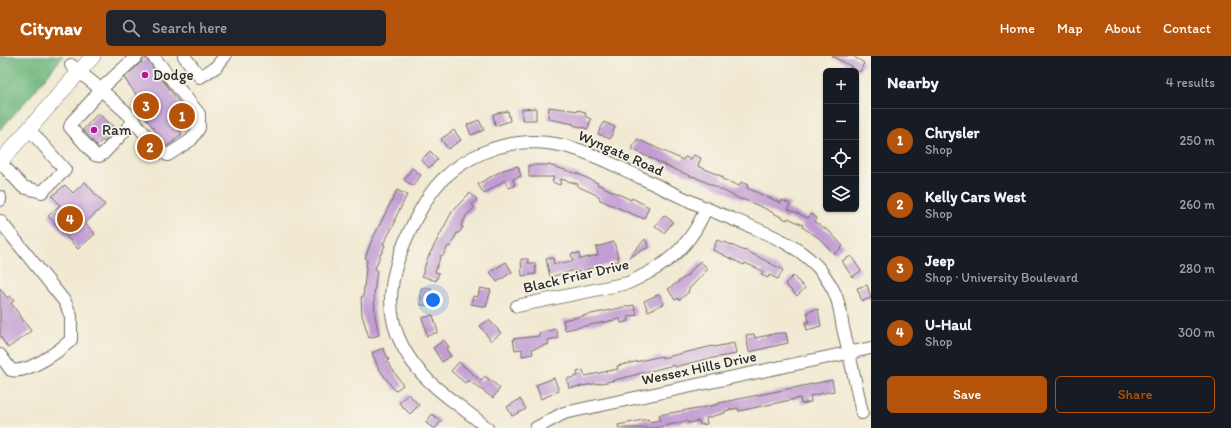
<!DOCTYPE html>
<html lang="en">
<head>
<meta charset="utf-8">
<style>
	:root { --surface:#171b24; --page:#20242c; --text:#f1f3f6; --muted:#9ea1a6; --line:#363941; --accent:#b45309 }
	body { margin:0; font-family:Itim,sans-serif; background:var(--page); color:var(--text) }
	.controls { position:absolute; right:12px; top:12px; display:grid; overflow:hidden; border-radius:6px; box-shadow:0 1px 3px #0004 }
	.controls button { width:36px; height:36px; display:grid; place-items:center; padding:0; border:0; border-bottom:1px solid var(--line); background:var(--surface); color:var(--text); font:20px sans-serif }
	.you { position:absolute; left:433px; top:244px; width:14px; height:14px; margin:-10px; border:3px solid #fff; border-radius:50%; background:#1a73e8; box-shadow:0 0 0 6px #1a73e833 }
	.badge { display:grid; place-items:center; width:26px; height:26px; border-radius:50%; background:var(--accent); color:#fff; font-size:13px; font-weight:700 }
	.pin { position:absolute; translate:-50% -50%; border:2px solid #fff; box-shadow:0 1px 4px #0006 }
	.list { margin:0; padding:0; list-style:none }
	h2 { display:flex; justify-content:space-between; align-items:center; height:52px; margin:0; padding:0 16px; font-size:17px }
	h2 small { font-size:13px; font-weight:400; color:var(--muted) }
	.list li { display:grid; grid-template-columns:26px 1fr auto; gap:12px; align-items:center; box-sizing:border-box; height:64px; padding:0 16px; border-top:1px solid var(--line) }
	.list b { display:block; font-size:15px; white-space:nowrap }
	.list p { margin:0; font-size:13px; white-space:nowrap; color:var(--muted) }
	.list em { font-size:13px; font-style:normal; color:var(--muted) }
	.actions { display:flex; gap:8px; padding:12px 16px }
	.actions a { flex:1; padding:9px 0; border:1px solid var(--accent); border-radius:6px; text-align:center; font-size:14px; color:var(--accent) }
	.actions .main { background:var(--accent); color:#fff }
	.icon { flex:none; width:22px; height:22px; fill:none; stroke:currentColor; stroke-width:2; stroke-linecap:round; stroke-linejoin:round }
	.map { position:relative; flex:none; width:871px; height:372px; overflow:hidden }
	header { display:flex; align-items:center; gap:24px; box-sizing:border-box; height:56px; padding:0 20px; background:var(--accent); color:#fff }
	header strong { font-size:19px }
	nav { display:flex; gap:22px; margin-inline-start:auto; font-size:14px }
	.search { width:280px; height:36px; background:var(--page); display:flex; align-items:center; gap:10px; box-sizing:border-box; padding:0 14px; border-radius:6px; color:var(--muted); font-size:15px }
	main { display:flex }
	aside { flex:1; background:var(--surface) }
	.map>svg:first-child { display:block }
</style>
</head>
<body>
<header>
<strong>Citynav</strong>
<div class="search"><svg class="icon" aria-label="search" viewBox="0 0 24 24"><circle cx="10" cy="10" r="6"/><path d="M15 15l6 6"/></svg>Search here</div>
<nav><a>Home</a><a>Map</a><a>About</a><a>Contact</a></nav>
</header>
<main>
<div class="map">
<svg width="871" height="372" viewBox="0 0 871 372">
	<rect width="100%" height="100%" fill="#f7f3e8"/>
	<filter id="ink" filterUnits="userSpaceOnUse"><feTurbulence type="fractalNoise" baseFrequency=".025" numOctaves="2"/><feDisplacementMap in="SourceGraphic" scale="8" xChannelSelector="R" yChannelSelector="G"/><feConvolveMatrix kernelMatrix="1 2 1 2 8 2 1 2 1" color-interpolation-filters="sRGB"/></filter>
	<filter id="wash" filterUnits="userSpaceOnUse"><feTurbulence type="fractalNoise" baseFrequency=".012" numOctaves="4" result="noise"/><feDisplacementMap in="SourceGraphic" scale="16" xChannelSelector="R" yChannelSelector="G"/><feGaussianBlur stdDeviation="0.9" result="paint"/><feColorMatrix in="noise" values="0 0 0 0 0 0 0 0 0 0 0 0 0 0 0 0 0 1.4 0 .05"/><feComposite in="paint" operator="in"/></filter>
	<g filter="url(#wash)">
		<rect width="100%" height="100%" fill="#f1e9d2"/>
		<path fill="#6fb77d" stroke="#4d7154" d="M0,0H63L33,37L0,74Z"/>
		<g id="blocks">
			<g fill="#c29dd3">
				<path d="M832,0H853L864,7L860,16L850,11L851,10Z"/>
				<path d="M146,2L190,61L177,71L182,78L174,84L175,85L167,90L136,49L141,45L124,22Z"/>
				<path d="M549,51L578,55V54L585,56L586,61L591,63L588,73L573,69L574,68L548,63Z"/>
				<path d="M536,52V64H522V53Z"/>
				<path d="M508,55L510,65L495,70L493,58Z"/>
				<path d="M98,57L116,73L104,86L102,84L97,90L83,74Z"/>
				<path d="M479,64L484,74L471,79L467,69Z"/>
				<path d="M604,66L615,71L610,83L598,78Z"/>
				<path d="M454,74L461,84L448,93L441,83Z"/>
				<path d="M637,83L683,104L685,101L691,103L694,99L701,102L698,110L723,121L722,123L739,130L741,126L748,129L747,132L781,147L782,144L790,148L788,153L808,162L811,158L817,162L815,166L830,176L843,190L836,197H833L819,182L802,171L803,169L788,162L787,164L762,151L742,143V144L714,130L693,120V121L669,111L632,93Z"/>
				<path d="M430,95L438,103L429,112L421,104Z"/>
				<path d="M529,109H549L578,118L598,127L597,128L631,144L632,142L649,151L644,163L600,144L599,140L577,130L578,128L561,123L560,129L552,126L554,121H529Z"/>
				<path d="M518,110L521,120L513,123L515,130L508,132L505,124L484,138L478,128L503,114Z"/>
				<path d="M412,112L421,119L413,130L404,124Z"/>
				<path d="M85,126L105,149L85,167L95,178L78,193L48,160L60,149L52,140L65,129L73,137Z"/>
				<path d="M397,134L407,139L395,163V167L383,188L385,189L382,197H381L375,213L377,214L374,238L375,260L379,279L369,282L362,259L361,241H363L367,203L365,202L371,186Z"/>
				<path d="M470,137L477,143L472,149L475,151L466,160L461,170L463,171L459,177H457L450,191L448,190L443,200L441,199L435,216L439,217L436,225L422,220L427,203L453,154Z"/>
				<path d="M664,159L673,166L664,177L655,170Z"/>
				<path d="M645,183L649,191L630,201H629Z"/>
				<path d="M717,184L724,187L725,186L744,195L745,194L783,214L778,223L769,219L768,222L761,219L763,215L745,207L744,209L713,194Z"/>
				<path d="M614,186L619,205L609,207V209L587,213L588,217L582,219L581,215L575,216V214L550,221L546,203L553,202L554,208L573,205L571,198L579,197L580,203L598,199L596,191Z"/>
				<path d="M851,200L861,215L852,221L842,205Z"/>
				<path d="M521,203H528V207H535L536,218L522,220Z"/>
				<path d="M700,205L708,213L688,234L689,236L679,244L678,242L675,244L668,233L688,219V218Z"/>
				<path d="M506,206L512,216L497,226L490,216Z"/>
				<path d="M793,220L805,232L797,240L785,228Z"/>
				<path d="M867,229L871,242L862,245L857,232Z"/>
				<path d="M0,232L7,242L10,240L14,245L11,247L31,275L8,292L0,280Z"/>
				<path d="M421,232H431V242H438V250L421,249Z"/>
				<path d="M480,232L491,234L486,251L471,248L473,240L478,241Z"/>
				<path d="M659,238L664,248L648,255L644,245Z"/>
				<path d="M634,249L637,259L628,261L629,265L621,267L620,263L565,274L563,264Z"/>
				<path d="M818,253L821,270L807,274L805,267L809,266L807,256Z"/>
				<path d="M433,259L438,276L427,280L425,273H426L422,262Z"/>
				<path d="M489,264L501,277L491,285L480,270Z"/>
				<path d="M556,273L558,282L548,284L549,288L532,293L533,298L522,300V293L515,294L513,283L539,280V277Z"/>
				<path d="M778,277H786L788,287L749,296L746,279L754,278L755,282Z"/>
				<path d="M444,284L449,291L446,293L451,300L442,306L433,292Z"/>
				<path d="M734,287L736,298L702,304L675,311L674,309L607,326L569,332L567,323L578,320L577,316L583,314L585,320L618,313L617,310L662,300V302L713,290L714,291Z"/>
				<path d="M383,292L389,304L387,305L403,329L395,335L379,313L372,297Z"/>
				<path d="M459,306L481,325L485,320L500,332L493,342L468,324L465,327L451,315Z"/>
				<path d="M554,322L559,335L541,343L536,329Z"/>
				<path d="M832,324L834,335L810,340L811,346L801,348L800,342L739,355L738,352L725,355V357L706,362L707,368L700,369L699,365L688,367L687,365L655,372H619L618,369L648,363L649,366L660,364L659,359L692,353V354L719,348V347Z"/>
				<path d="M408,338L419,349L410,358L399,347Z"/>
				<path d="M520,343L526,353L512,360L507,351Z"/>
				<path d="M432,358L441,365L436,372H433L426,367Z"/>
			</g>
		</g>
	</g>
	<g filter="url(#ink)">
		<use href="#blocks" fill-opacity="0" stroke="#706e65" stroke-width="1"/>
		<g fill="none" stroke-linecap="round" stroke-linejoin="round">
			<defs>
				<g id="minor">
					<path d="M184,0L200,21L216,11L225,0"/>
					<path d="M71,9L98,31L128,58L159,95L168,99L191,84L199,72V58L153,0"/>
					<path d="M134,65L103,98L99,100L95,99L70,71L72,66L94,42L101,33L137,0"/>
					<path d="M0,106L23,131L42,136L65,114L29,73"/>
					<path d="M0,141V144"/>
					<path d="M0,165L65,246L71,260V284C59,295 28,318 11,314L0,299"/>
					<path d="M517,250L628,227C654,215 677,202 693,177C698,170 702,161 706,153"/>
					<path d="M487,372C456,345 423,329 403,291C379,247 395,203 416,162C424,148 431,134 443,123C467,100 500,86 534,86C570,87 593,99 625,114C652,127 680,141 708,153C744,169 801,185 824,219C828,225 833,232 835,238C840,248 841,261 843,272C850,300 856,329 862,357"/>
					<path d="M536,372L564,357L871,292"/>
				</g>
				<path id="major" d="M0,106L93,0"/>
			</defs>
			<use href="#minor" stroke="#706e65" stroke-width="14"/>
			<use href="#major" stroke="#706e65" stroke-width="16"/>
			<use href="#minor" stroke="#fff" stroke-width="12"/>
			<use href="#major" stroke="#fff" stroke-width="15"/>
		</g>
	</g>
	<g fill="#b5179e" stroke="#f7f3e8" stroke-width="1.5">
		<circle cx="145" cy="19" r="4"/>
		<circle cx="94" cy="74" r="4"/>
	</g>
	<g text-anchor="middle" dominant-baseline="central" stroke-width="3.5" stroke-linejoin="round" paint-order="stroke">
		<g font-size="15" fill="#2b2b2b" stroke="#f7f3e8" text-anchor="start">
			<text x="153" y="19">Dodge</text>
			<text x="102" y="74">Ram</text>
		</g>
		<g font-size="15" fill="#2b2b2b" stroke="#f7f3e8">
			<text transform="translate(621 97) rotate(24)">Wyngate Road</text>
			<text transform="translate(576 220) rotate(-13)">Black Friar Drive</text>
			<text transform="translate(699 312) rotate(-12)">Wessex Hills Drive</text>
		</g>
	</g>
</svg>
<div class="controls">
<button>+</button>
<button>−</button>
<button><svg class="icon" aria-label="locate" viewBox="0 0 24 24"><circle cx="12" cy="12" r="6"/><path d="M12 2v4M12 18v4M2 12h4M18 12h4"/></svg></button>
<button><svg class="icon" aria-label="layers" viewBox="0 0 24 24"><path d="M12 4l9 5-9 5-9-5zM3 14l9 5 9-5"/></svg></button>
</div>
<div class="you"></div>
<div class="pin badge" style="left:182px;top:60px">1</div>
<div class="pin badge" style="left:150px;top:91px">2</div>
<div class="pin badge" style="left:146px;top:50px">3</div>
<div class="pin badge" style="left:70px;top:163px">4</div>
</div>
<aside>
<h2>Nearby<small>4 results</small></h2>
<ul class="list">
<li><span class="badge">1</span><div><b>Chrysler</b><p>Shop</p></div><em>250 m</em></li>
<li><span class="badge">2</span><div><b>Kelly Cars West</b><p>Shop</p></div><em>260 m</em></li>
<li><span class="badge">3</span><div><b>Jeep</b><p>Shop · University Boulevard</p></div><em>280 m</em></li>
<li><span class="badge">4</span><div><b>U-Haul</b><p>Shop</p></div><em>300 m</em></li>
</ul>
<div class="actions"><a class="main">Save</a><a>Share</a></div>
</aside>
</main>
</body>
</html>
